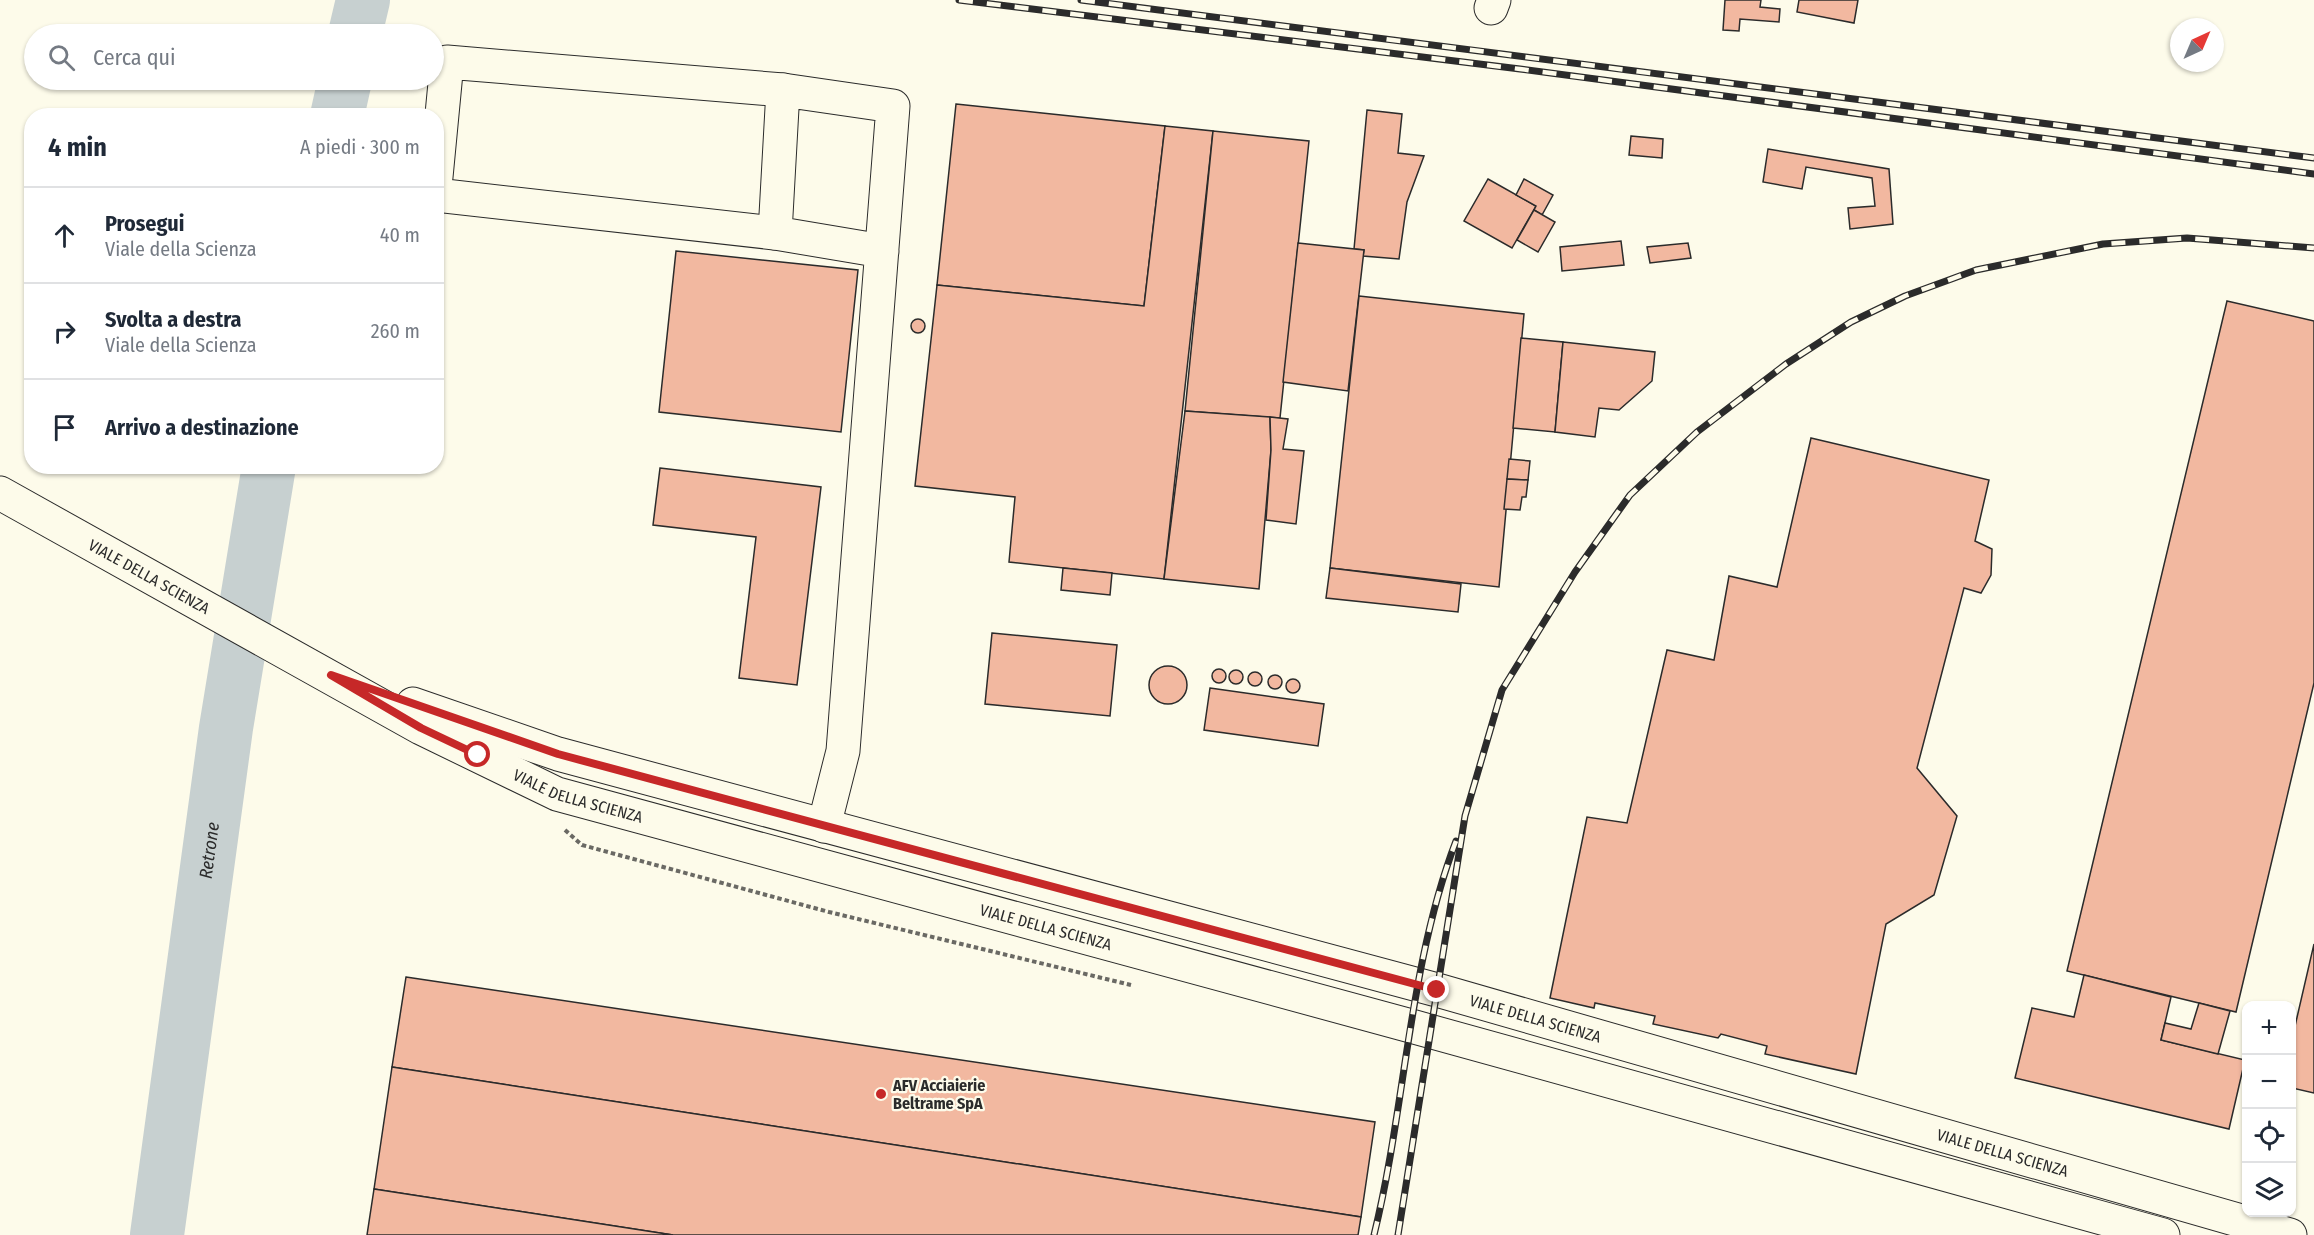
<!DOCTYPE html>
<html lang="it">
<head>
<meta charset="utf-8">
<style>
	:root { --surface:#fff; --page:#f6f6f7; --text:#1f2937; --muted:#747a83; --line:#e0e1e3 }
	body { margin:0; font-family:"Fira Sans Condensed",sans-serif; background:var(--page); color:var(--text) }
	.controls { position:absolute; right:18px; bottom:18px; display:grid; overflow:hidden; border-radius:12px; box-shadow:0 2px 4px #0004 }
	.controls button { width:54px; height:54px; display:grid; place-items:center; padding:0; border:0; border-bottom:2px solid var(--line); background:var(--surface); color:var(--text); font:30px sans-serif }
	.compass { position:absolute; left:2170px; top:18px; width:54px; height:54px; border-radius:50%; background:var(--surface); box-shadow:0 2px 4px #0004; rotate:44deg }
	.stop { position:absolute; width:18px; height:18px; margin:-14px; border:4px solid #c62828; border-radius:50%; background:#fff }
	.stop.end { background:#c62828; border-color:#fff; box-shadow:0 2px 6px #0008 }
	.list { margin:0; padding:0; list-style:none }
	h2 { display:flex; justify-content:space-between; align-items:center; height:78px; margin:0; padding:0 24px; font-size:26px }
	h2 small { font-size:20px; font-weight:400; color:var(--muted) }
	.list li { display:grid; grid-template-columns:39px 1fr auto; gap:18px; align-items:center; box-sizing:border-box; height:96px; padding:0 24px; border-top:2px solid var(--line) }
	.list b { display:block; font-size:22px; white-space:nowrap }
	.list p { margin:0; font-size:20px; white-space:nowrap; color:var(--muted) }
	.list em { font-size:20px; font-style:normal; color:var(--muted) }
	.icon { flex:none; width:33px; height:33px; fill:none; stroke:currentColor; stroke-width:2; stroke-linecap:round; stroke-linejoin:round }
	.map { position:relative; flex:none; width:2314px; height:1235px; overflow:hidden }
	.search { position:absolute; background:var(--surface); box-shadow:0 2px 4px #0004; left:24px; top:24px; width:420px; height:66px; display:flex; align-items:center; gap:15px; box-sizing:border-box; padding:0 21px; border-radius:33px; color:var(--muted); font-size:22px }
	.panel { position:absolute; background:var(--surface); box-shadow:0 2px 4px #0004; left:24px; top:108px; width:420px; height:366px; border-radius:24px }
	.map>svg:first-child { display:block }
</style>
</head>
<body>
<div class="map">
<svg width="2314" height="1235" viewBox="0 0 2314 1235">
	<rect width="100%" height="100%" fill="#fdfbea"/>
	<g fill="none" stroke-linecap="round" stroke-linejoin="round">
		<g stroke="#c7d0d0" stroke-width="54">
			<path d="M355,34L363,0"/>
			<path d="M337,116L345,80"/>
			<path id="s1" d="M157,1235L226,728L269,466"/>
		</g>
	</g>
	<g fill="#f2b8a0" stroke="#2b2b2b" stroke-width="1.5">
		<path d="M1725,0H1761L1760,7L1780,9L1779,22L1740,19L1739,31L1723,30Z"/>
		<path d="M1799,0H1858L1854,23L1797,12Z"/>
		<path d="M956,104L1165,126L1144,306L937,285Z"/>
		<path d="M1367,110L1402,114L1398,153L1424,156L1407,202L1399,259L1363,256L1364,250L1354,249Z"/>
		<path d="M1165,126L1213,131L1164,579L1009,562L1015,497L915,486L937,285L1144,306Z"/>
		<path d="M1213,131L1309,141L1280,418L1185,411Z"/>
		<path d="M1631,136L1663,139L1662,158L1629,155Z"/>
		<path d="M1768,149L1889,169L1893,224L1850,229L1848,208L1875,206L1872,178L1806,167L1802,189L1763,182Z"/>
		<path d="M1488,179L1536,206L1512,248L1464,221Z"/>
		<path d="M1524,179L1553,195L1542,215L1534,210L1536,206L1516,195Z"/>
		<path d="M1534,210L1555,222L1538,252L1517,240Z"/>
		<path d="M1621,241L1624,265L1562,271L1560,247Z"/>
		<path d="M1298,243L1364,250L1348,391L1283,382Z"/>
		<path d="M1688,243L1691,258L1650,263L1647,247Z"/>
		<path d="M676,251L858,270L841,432L659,412Z"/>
		<path d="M1359,296L1524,314L1499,587L1330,568Z"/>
		<path d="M2227,301L2314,321V683L2236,1012L2067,971Z"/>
		<circle cx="918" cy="326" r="7"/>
		<path d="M1521,338L1563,342L1555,432L1513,428Z"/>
		<path d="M1563,342L1655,352L1652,381L1619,410L1599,408L1595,437L1555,432Z"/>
		<path d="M1185,411L1270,417L1271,450L1259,589L1164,579Z"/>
		<path d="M1270,417L1288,419L1283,449L1304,451L1296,524L1266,520L1271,450Z"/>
		<path d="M1811,438L1989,480L1975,541L1992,549L1991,575L1981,593L1964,588L1917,768L1957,816L1934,895L1886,924L1856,1074L1765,1054L1767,1046L1721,1034L1718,1038L1653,1024L1655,1016L1595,1003L1594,1008L1550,998L1587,817L1627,823L1667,650L1714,660L1729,576L1777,587Z"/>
		<path d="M1509,459L1530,461L1528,480L1507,479Z"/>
		<path d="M660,468L821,487L797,685L739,678L756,537L653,525Z"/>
		<path d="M1507,479L1528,480L1526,497H1522L1520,510L1504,509Z"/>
		<path d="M1063,568L1112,573L1110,595L1061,590Z"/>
		<path d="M1330,568L1461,584L1458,612L1326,598Z"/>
		<path d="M992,633L1117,645L1110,716L985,704Z"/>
		<circle cx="1168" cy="685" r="19"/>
		<circle cx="1219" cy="676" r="7"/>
		<circle cx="1236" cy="677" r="7"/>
		<circle cx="1255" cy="679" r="7"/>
		<circle cx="1275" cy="682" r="7"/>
		<circle cx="1293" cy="686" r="7"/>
		<path d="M1210,688L1324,704L1318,746L1204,730Z"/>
		<path d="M2314,944V1093L2292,1088V1039Z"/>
		<path d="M2084,975L2171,997L2161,1040L2245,1060L2229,1129L2015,1078L2032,1008L2074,1017Z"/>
		<path d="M406,977L1375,1122L1361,1217L392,1067Z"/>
		<path d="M2199,1003L2230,1011L2218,1054L2161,1040L2165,1023L2191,1029Z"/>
		<path d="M392,1067L1361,1217L1358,1235H673L374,1189Z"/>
		<path d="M374,1189L673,1235H367Z"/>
	</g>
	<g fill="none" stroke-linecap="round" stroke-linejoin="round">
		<defs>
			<g id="minor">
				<path d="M1491,8L1494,0"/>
				<path d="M436,177L447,62L783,90"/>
				<path d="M436,195L775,233"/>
				<path d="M824,826L843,751L893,106L783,90L775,233L882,251"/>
			</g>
			<g id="major">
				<path id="s2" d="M0,493L421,728L557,794L1411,1026L2163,1235"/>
				<path id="s3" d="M413,704L558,754L1437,990L2290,1235"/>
			</g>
		</defs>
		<use href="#minor" stroke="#2b2b2b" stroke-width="35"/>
		<use href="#major" stroke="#2b2b2b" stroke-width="35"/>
		<path stroke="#6a6964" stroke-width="4" stroke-dasharray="4.5 3" stroke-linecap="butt" d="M565,830L582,845L829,912L1131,985"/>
		<use href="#minor" stroke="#fdfbea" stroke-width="33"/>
		<use href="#major" stroke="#fdfbea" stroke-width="33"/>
		<defs>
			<g id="rail">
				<path d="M959,0L1520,69L2314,174"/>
				<path d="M1081,0L2314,158"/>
				<path d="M1374,1235C1406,1105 1408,967 1456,841"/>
				<path d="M1398,1235L1465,816L1502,690L1575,572L1630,495L1697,432L1786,364L1851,322L1905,296L1976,270L2103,244L2187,238L2314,248"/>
			</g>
		</defs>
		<use href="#rail" stroke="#2b2b2b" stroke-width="7"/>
		<use href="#rail" stroke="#fdfbea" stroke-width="4.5" stroke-dasharray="14" stroke-linecap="butt"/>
	</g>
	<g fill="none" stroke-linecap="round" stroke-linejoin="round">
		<path stroke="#c62828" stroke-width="8" d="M478,755L421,728L331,675L558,754L1437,990"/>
	</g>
	<circle fill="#c62828" stroke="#fdfbea" stroke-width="2" cx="881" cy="1094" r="6"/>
	<g text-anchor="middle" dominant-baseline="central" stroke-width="4.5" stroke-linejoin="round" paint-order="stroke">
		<g font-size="16" fill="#2b2b2b" stroke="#fdfbea">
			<text stroke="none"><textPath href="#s2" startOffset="171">VIALE DELLA SCIENZA</textPath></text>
			<text stroke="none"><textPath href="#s2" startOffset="654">VIALE DELLA SCIENZA</textPath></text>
			<text stroke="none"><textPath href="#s2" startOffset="1140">VIALE DELLA SCIENZA</textPath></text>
			<text stroke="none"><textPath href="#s3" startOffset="1166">VIALE DELLA SCIENZA</textPath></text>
			<text stroke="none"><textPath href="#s3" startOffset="1652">VIALE DELLA SCIENZA</textPath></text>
		</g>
		<g font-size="16" font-weight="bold" fill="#2b2b2b" stroke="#fdfbea" text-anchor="start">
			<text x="893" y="1085">AFV Acciaierie<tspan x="893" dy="18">Beltrame SpA</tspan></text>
		</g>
		<g font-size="18" font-style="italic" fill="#2b2b2b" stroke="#fdfbea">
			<text stroke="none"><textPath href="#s1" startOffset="388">Retrone</textPath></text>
		</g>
	</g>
</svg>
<div class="controls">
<button>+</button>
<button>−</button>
<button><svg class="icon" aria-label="locate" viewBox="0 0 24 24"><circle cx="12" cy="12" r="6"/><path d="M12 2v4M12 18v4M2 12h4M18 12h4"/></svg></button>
<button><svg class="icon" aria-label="layers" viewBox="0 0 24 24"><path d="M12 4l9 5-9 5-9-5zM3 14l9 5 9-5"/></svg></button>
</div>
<svg class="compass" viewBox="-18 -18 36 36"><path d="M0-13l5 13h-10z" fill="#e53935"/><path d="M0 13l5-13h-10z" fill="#747a83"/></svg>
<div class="stop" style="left:478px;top:755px"></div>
<div class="stop end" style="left:1437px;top:990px"></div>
<div class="search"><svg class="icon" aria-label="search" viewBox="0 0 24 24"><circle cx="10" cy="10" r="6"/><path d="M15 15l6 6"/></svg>Cerca qui</div>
<section class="panel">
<h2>4 min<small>A piedi · 300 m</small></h2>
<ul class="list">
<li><svg class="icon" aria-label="ahead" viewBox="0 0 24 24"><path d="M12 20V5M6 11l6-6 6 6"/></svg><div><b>Prosegui</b><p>Viale della Scienza</p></div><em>40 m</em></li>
<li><svg class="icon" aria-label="right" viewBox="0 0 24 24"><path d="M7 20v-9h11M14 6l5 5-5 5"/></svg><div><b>Svolta a destra</b><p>Viale della Scienza</p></div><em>260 m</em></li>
<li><svg class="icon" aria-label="arrive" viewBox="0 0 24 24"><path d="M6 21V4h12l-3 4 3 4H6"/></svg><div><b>Arrivo a destinazione</b></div></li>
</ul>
</section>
</div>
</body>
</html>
